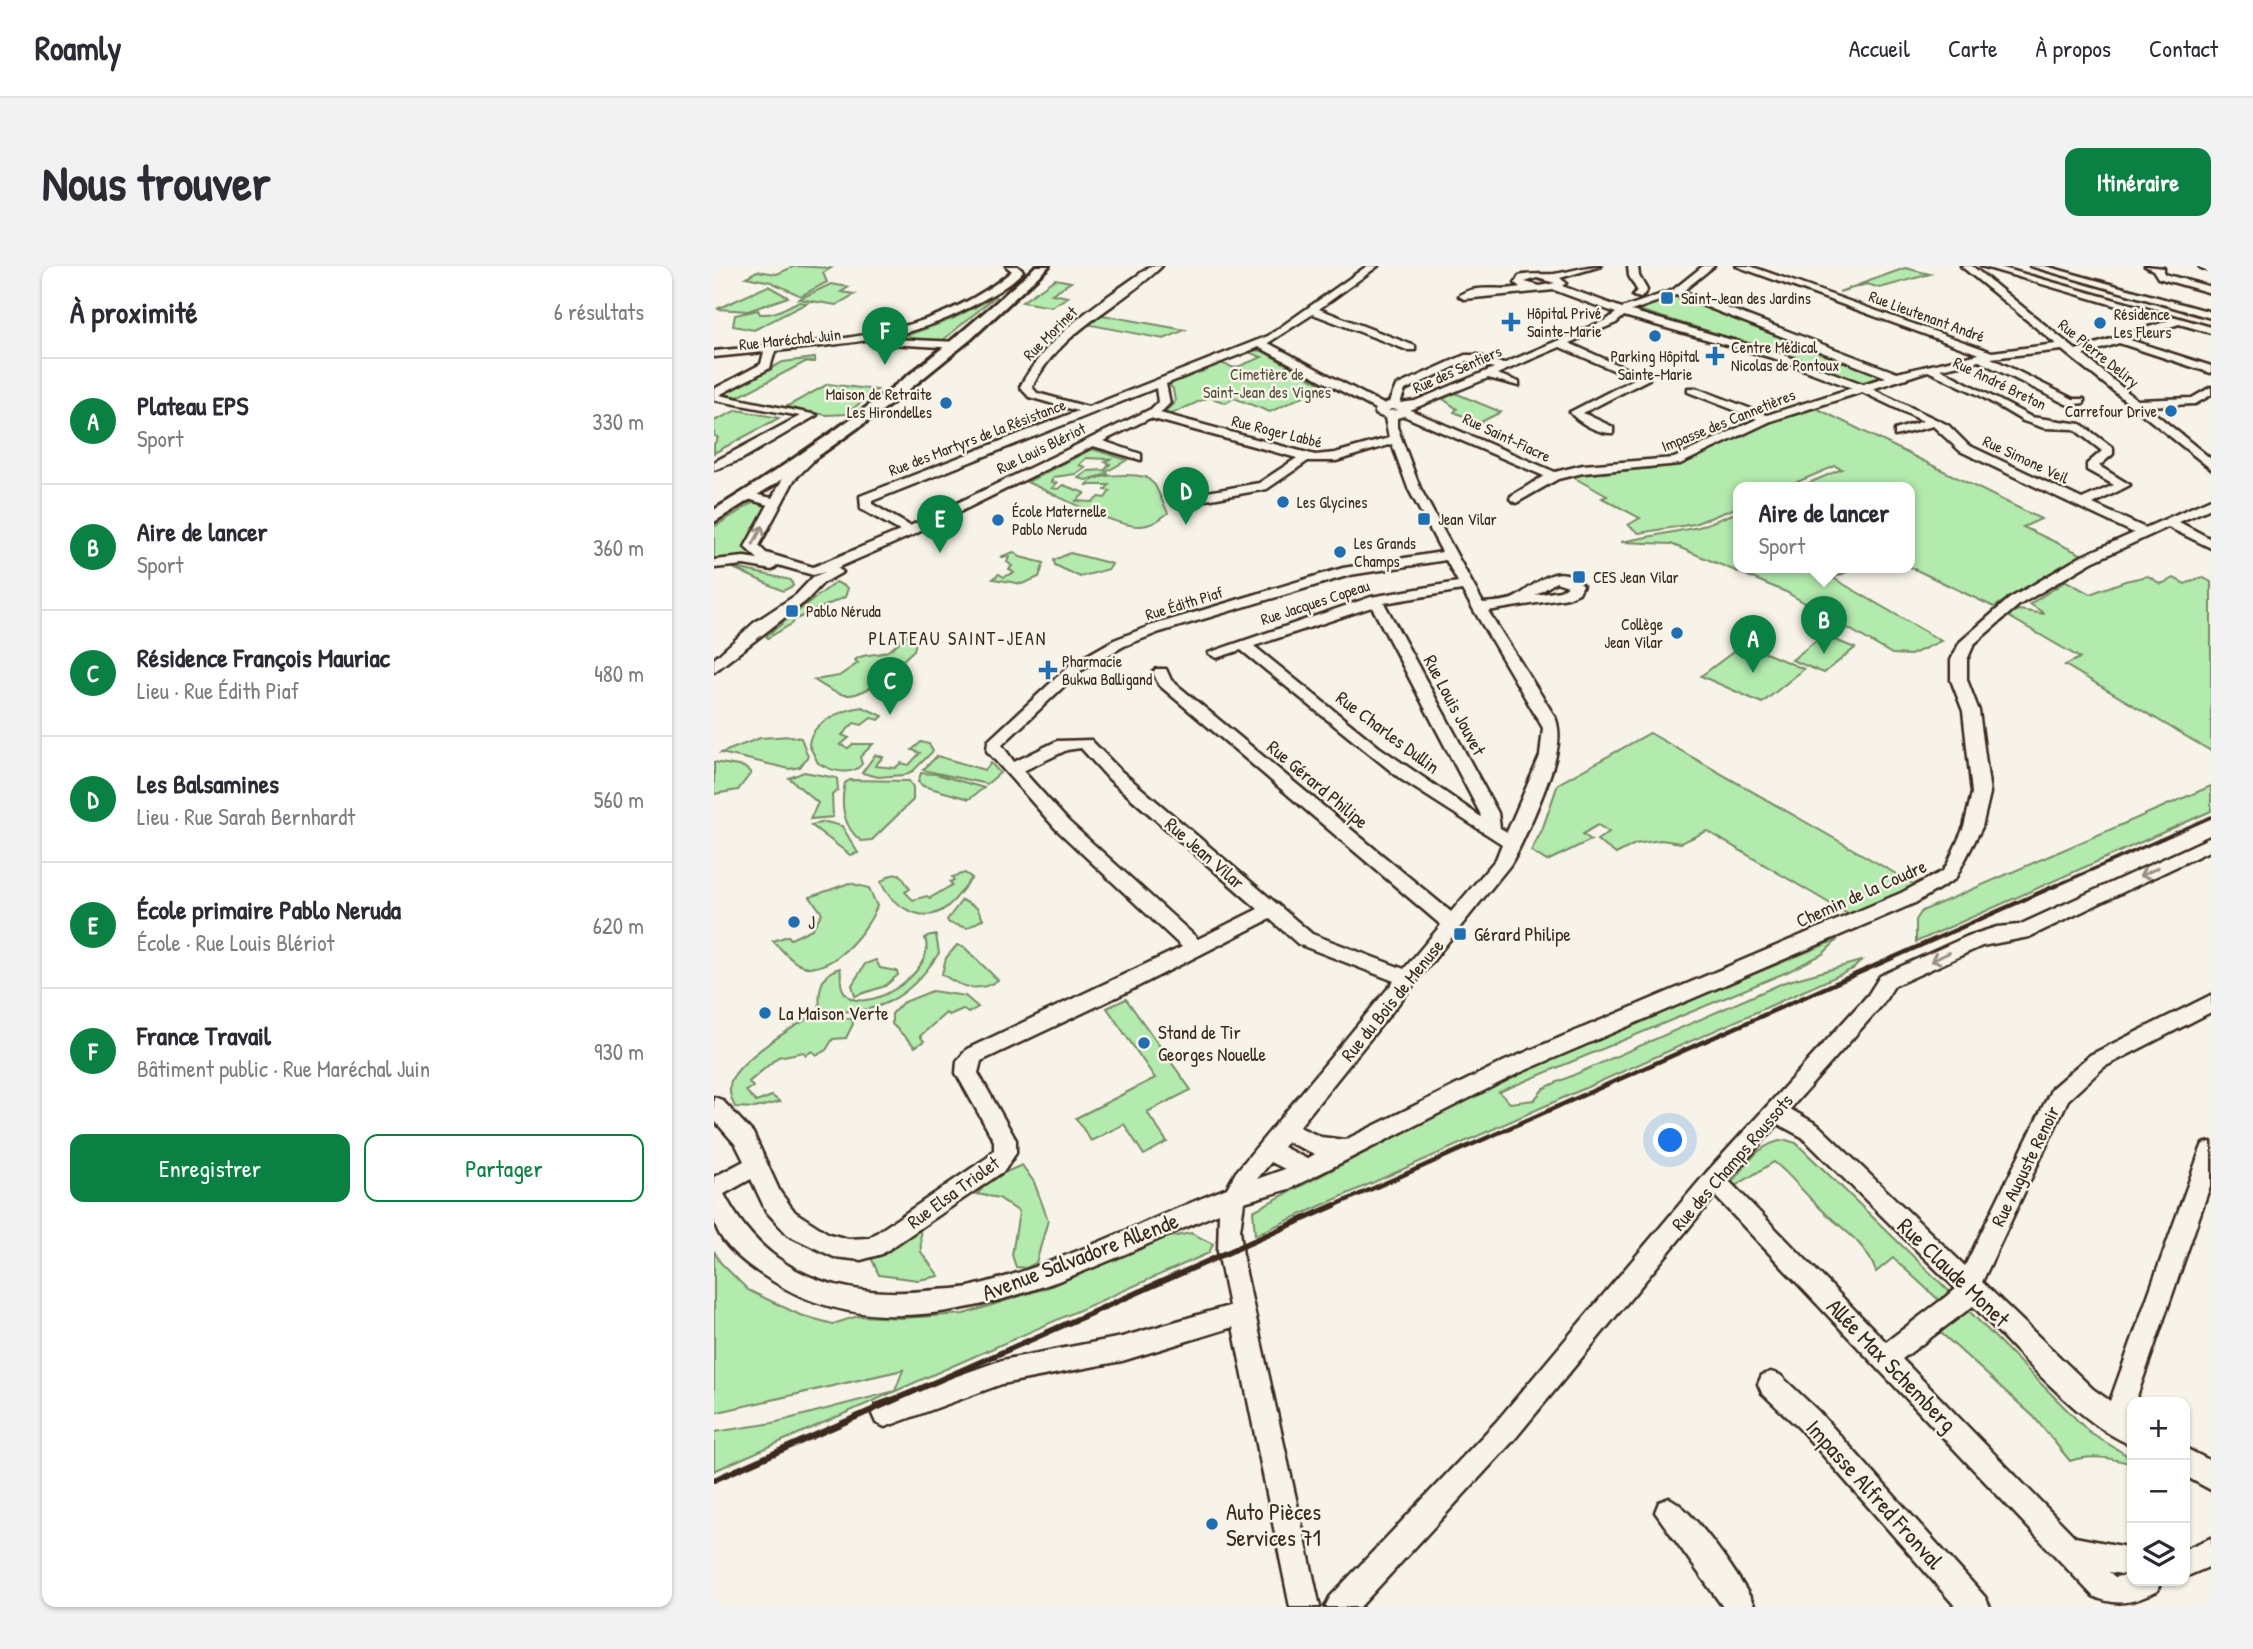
<!DOCTYPE html>
<html lang="fr">
<head>
<meta charset="utf-8">
<style>
	:root { --surface:#fff; --page:#f2f2f3; --text:#2b2b33; --muted:#7c7c81; --line:#e1e1e2; --accent:#0b8043 }
	body { margin:0; font-family:"Patrick Hand",sans-serif; background:var(--page); color:var(--text) }
	.controls { position:absolute; right:21px; bottom:21px; display:grid; overflow:hidden; border-radius:14px; box-shadow:0 2px 5px #0004 }
	.controls button { width:63px; height:63px; display:grid; place-items:center; padding:0; border:0; border-bottom:2px solid var(--line); background:var(--surface); color:var(--text); font:35px sans-serif }
	.you { position:absolute; left:957px; top:875px; width:24px; height:24px; margin:-18px; border:5px solid #fff; border-radius:50%; background:#1a73e8; box-shadow:0 0 0 10px #1a73e833 }
	.badge { display:grid; place-items:center; width:46px; height:46px; border-radius:50%; background:var(--accent); color:#fff; font-size:23px; font-weight:700 }
	.pin { position:absolute; translate:-50% -58px; filter:drop-shadow(0 2px 4px #0008) }
	.pin::after { content:''; position:absolute; top:37px; width:24px; height:21px; background:inherit; clip-path:polygon(0 0,100% 0,50% 100%) }
	.popup { position:absolute; left:1019px; top:216px; width:182px; height:91px; box-sizing:border-box; display:grid; place-content:center; border-radius:14px; background:var(--surface); filter:drop-shadow(0 2px 5px #0005); font-size:23px; white-space:nowrap; color:var(--muted) }
	.popup b { font-size:26px; color:var(--text) }
	.popup::after { content:''; position:absolute; left:50%; top:100%; margin-left:-14px; border:14px solid transparent; border-top-color:var(--surface) }
	.list { margin:0; padding:0; list-style:none }
	h2 { display:flex; justify-content:space-between; align-items:center; height:91px; margin:0; padding:0 28px; font-size:30px }
	h2 small { font-size:23px; font-weight:400; color:var(--muted) }
	.list li { display:grid; grid-template-columns:46px 1fr auto; gap:21px; align-items:center; box-sizing:border-box; height:126px; padding:0 28px; border-top:2px solid var(--line) }
	.list b { display:block; font-size:26px; white-space:nowrap }
	.list p { margin:0; font-size:23px; white-space:nowrap; color:var(--muted) }
	.list em { font-size:23px; font-style:normal; color:var(--muted) }
	.actions { display:flex; gap:14px; padding:21px 28px }
	.actions a { flex:1; padding:16px 0; border:2px solid var(--accent); border-radius:14px; text-align:center; font-size:24px; color:var(--accent) }
	.actions .main { background:var(--accent); color:#fff }
	.icon { flex:none; width:38px; height:38px; fill:none; stroke:currentColor; stroke-width:2; stroke-linecap:round; stroke-linejoin:round }
	.map { position:relative; flex:none; width:1497px; height:1341px; overflow:hidden; border-radius:14px }
	header { display:flex; align-items:center; gap:42px; box-sizing:border-box; height:98px; padding:0 35px; background:var(--surface); border-bottom:2px solid var(--line) }
	header strong { font-size:33px }
	nav { display:flex; gap:38px; margin-inline-start:auto; font-size:24px }
	.intro { display:flex; align-items:center; justify-content:space-between; box-sizing:border-box; height:168px; padding:0 42px }
	h1 { margin:0; font-size:49px }
	.button { padding:18px 32px; border-radius:14px; background:var(--accent); color:#fff; font-size:24px; font-weight:700 }
	main { display:flex; gap:42px; padding:0 42px }
	aside { flex:1; background:var(--surface); border-radius:14px; box-shadow:0 2px 5px #0004 }
	.map>svg:first-child { display:block }
</style>
</head>
<body>
<header>
<strong>Roamly</strong>
<nav><a>Accueil</a><a>Carte</a><a>À propos</a><a>Contact</a></nav>
</header>
<div class="intro"><h1>Nous trouver</h1><a class="button">Itinéraire</a></div>
<main>
<aside>
<h2>À proximité<small>6 résultats</small></h2>
<ul class="list">
<li><span class="badge">A</span><div><b>Plateau EPS</b><p>Sport</p></div><em>330 m</em></li>
<li><span class="badge">B</span><div><b>Aire de lancer</b><p>Sport</p></div><em>360 m</em></li>
<li><span class="badge">C</span><div><b>Résidence François Mauriac</b><p>Lieu · Rue Édith Piaf</p></div><em>480 m</em></li>
<li><span class="badge">D</span><div><b>Les Balsamines</b><p>Lieu · Rue Sarah Bernhardt</p></div><em>560 m</em></li>
<li><span class="badge">E</span><div><b>École primaire Pablo Neruda</b><p>École · Rue Louis Blériot</p></div><em>620 m</em></li>
<li><span class="badge">F</span><div><b>France Travail</b><p>Bâtiment public · Rue Maréchal Juin</p></div><em>930 m</em></li>
</ul>
<div class="actions"><a class="main">Enregistrer</a><a>Partager</a></div>
</aside>
<div class="map">
<svg width="1497" height="1341" viewBox="0 0 1497 1341">
	<rect width="100%" height="100%" fill="#f7f3e8"/>
	<filter id="ink" filterUnits="userSpaceOnUse"><feTurbulence type="fractalNoise" baseFrequency=".0143" numOctaves="2"/><feDisplacementMap in="SourceGraphic" scale="14" xChannelSelector="R" yChannelSelector="G"/><feConvolveMatrix kernelMatrix="1 2 1 2 8 2 1 2 1" color-interpolation-filters="sRGB"/></filter>
	<g filter="url(#ink)">
		<g fill="#b3eaad" stroke="#778a66" stroke-width="2">
			<path d="M81,0L117,2L109,7L113,16L87,30L57,16L32,11L43,5L63,8Z"/>
			<path d="M1191,2L1216,8L1166,22L1153,18L1125,26Z"/>
			<path d="M341,13L357,16L338,28L354,31L337,41L308,36Z"/>
			<path d="M117,18L135,21L127,26L141,28L122,39L85,33Z"/>
			<path d="M54,20L74,31L34,45L3,43Z"/>
			<path d="M282,30L229,74L183,73L238,53Z"/>
			<path d="M960,30L1167,110L1149,117L1078,90L924,44Z"/>
			<path d="M84,36L93,37L40,64L19,60L21,49L44,44L46,48C63,49 71,41 84,36Z"/>
			<path d="M383,48L471,64L450,73L372,58Z"/>
			<path d="M535,84L548,85L611,120L556,146L520,132L512,137L495,131L455,149L449,148L461,136L459,123L456,120L458,115L503,96L521,102L548,91L531,85Z"/>
			<path d="M101,92V96H91L24,131L6,127L69,96Z"/>
			<path d="M114,118L163,124L132,148L113,149L70,142Z"/>
			<path d="M741,127L787,146L765,157L740,146L743,143L729,133Z"/>
			<path d="M1100,141L1327,253L1309,261L1369,289L1280,341L1196,301V222H1083L1128,203L1121,200L1069,222H1024V241L980,258L925,267L914,259L926,252L888,232L893,230L857,210L959,200L1060,155Z"/>
			<path d="M23,144L65,152L0,187V178L4,172L0,169V155Z"/>
			<path d="M378,183L413,194L392,206L394,208L372,214L364,212L374,205L391,204L396,198L391,196L396,193L372,192L365,199L371,201L361,208L340,211L337,216L343,217L338,222L344,223L349,219L371,227L362,235L378,236L385,231L391,232L396,225L391,224L395,219H373C381,207 418,208 432,211L441,219L454,247C445,254 437,260 425,260C398,260 341,228 313,216Z"/>
			<path d="M45,233L56,237L31,279L43,292L0,295V261Z"/>
			<path d="M1024,246V302H1142L1119,312L1227,375L1197,389L1178,388L1072,326L957,278L907,276L985,261Z"/>
			<path d="M300,286L306,291L330,297L325,311L308,318L279,313L285,308L290,311L300,307L295,303L298,300L293,296L295,291H286Z"/>
			<path d="M356,287L395,297L398,298L395,303L366,311L341,299L340,294Z"/>
			<path d="M17,301L77,314L79,320L69,325Z"/>
			<path d="M1434,310L1447,318L1460,312L1471,318L1488,311L1497,316V485L1351,399L1366,392L1292,349L1305,344L1331,348L1316,338L1352,315L1376,328L1411,315Z"/>
			<path d="M122,316L134,322L131,331L80,354L79,357L54,372L52,370Z"/>
			<path d="M194,368L202,376L200,384C183,399 159,427 136,429C123,430 110,420 100,414L125,410L144,397L141,394C149,387 161,390 171,386C183,382 185,373 194,368Z"/>
			<path d="M1109,369L1141,382L1110,407L1078,394Z"/>
			<path d="M1030,378L1090,403L1048,437L987,410Z"/>
			<path d="M148,441L169,450L165,454L157,452L148,459L140,457L128,469L135,472L126,479L134,482L139,478H159L146,491L148,498C138,511 117,505 104,497L95,479C96,456 129,444 148,441Z"/>
			<path d="M936,467L1205,621L1137,650L993,565L967,577L947,574L921,578L902,588L883,574L895,566L884,559L869,568L877,574L833,595L817,585L828,564L844,518Z"/>
			<path d="M77,470L87,472L94,490L86,501L76,503L7,487L46,472Z"/>
			<path d="M207,476L215,478L219,485L199,505L190,509L164,511L148,507L161,489L169,491L161,500L181,502L187,497L195,499L206,487L198,484Z"/>
			<path d="M223,490L271,504L277,497L286,507L273,518L209,504Z"/>
			<path d="M0,496L30,501L37,507L24,524L0,528Z"/>
			<path d="M90,506L123,512L124,524L118,529L119,551L96,553L104,537L75,512Z"/>
			<path d="M207,507L222,508L270,522L255,533L209,520L204,516Z"/>
			<path d="M136,514L195,515L199,521V534L158,574L147,575C129,561 126,538 131,517Z"/>
			<path d="M1497,520V545L1202,676V654L1208,645Z"/>
			<path d="M112,556L128,560L144,587L136,589L97,559Z"/>
			<path d="M251,607L258,612C248,623 240,638 227,645C204,657 175,637 167,616L177,609L186,608L196,623L191,626L199,634L213,630L216,632L238,619L236,616L240,614L238,611Z"/>
			<path d="M135,617L155,622L163,640C154,664 115,714 84,698C75,693 66,682 59,675L74,670L77,673L98,663L108,647L96,631Z"/>
			<path d="M248,634L263,642L269,653L253,662L235,657L233,654Z"/>
			<path d="M216,669H222L225,687C195,733 160,753 106,743C104,726 106,707 126,702C128,709 125,717 129,724C144,756 225,707 211,672Z"/>
			<path d="M1124,673L1109,688L1073,706L785,826L796,837L820,834L830,822L1071,716L1147,695L1139,703L541,969L539,945L803,807Z"/>
			<path d="M243,679L250,681L284,714C265,727 247,722 228,708L232,692Z"/>
			<path d="M162,694L166,702L183,705L184,709L171,720L141,730L138,719L151,698Z"/>
			<path d="M218,725L251,730L264,741L254,747L249,743L235,749L232,747L206,770L210,775L201,781L178,758V748L188,737Z"/>
			<path d="M412,733L477,824L433,846L453,876L430,889L410,858L377,875L362,852L441,812L393,742Z"/>
			<path d="M102,748L138,753L139,758L132,772L119,773L112,784L103,789L98,785L92,789L90,786L64,791L35,816L39,821L32,825L42,836L58,830L66,836L41,842L21,841C17,833 14,824 17,815C27,792 80,760 102,748Z"/>
			<path d="M1072,874L1082,877L1238,1028L1227,1036L1179,992L1162,1006C1151,974 1124,961 1102,938C1087,924 1077,909 1060,896L1018,922L1016,918C1033,898 1044,877 1072,874Z"/>
			<path d="M308,899L320,916L334,954L322,997L312,1002L302,1001L298,989L305,946L285,932L263,928L278,912Z"/>
			<path d="M206,961L207,986L225,1010L204,1014L165,1009L156,989Z"/>
			<path d="M477,967L499,978L495,987L0,1205V1166L59,1157L181,1125L189,1104L0,1147V985L6,996L34,1024L86,1049L119,1058L144,1050L188,1052L250,1048L335,1021L446,973Z"/>
			<path d="M1254,1044L1376,1167L1411,1188L1418,1198C1398,1192 1377,1188 1356,1195L1320,1151L1226,1066Z"/>
		</g>
		<g fill="none" stroke-linecap="round" stroke-linejoin="round">
			<defs>
				<g id="minor">
					<path d="M292,0H303L309,5C295,20 278,29 260,39C196,75 132,77 61,85L56,102L5,129L103,149L28,193L0,204V196L86,150L0,134V123L47,98L50,86L0,91V85C106,74 212,77 298,5Z"/>
					<path d="M437,0H448C405,42 346,64 318,121L323,127L374,141L554,70L653,0H664L605,43L701,80V84H693L599,48L554,77L669,138L675,136L682,120L751,89H764L789,98L894,53L902,47L840,24L750,33L745,30C759,17 788,26 806,21L801,17L805,10C817,7 828,9 840,8C856,6 870,0 887,0L846,12L852,17L848,20L908,42L959,24L989,0H1000L969,25L1183,107L1265,88L1022,0H1036L1278,86L1342,78L1247,0H1258L1362,84L1454,55L1267,0H1282L1497,61V67L1465,58L1416,74L1497,100V107L1405,77L1369,89L1423,134L1478,132L1497,121V129L1481,138L1432,140L1497,193V203L1348,84L1277,92L1359,133H1370V137L1354,139L1265,95L1226,103L1317,151L1367,158L1399,182V188L1385,200L1416,219L1379,238L1431,262L1497,233V242L1465,256L1497,273V282L1454,261L1378,296L1305,339L1260,378L1253,394V414L1265,445L1276,527L1268,561L1241,613L1201,637L805,807L575,923L530,936L526,964L530,998L606,1341H576L519,1061L408,1095L288,1118L171,1161L162,1157L158,1148L162,1139L288,1094L408,1071L515,1040L504,986L505,947C374,1002 194,1103 57,1014C37,1002 4,979 0,953C0,940 0,924 0,911L30,895L22,879L0,854V831L8,834L39,867L66,926L81,946L115,968L134,973L155,972L274,891L280,884V875L242,807L243,795L253,783L468,681L342,563L273,485L274,475L356,399L400,374L436,360L629,302L728,286L694,222L678,178L622,195H594L553,223L464,239L459,238V232L545,217L583,192L436,152L389,175L427,188V194L379,180L201,268L123,302L129,306L109,317L92,335L0,406V393L41,356L82,329L99,311L111,306L99,309L64,299L58,304L30,299L0,302V294L30,291L44,293L31,281L54,239L31,232V226L58,232L71,209L91,189H99V195L80,214L45,280L52,287L99,301L186,265L147,243L146,230L364,145L315,131L306,121C334,67 389,34 437,0ZM823,12L841,17L826,20L811,16ZM962,29L1172,111L1149,118L1070,89L917,45ZM910,50L1062,93L1138,122L1053,149L982,122H974V126L1043,153L960,192L869,199L841,206L696,144L774,112L805,120V116L783,108L846,81L920,113L856,146C864,157 886,168 899,167V161L869,147L935,113L855,77L902,57ZM545,81L661,143V148L671,152L675,172L621,187L601,189L446,147L456,137L452,118ZM753,95L780,102L701,135L686,137L691,124ZM1214,105L1265,129L1309,155L1330,162L1360,163L1388,185L1373,198V204L1400,219L1368,233L1254,179L1234,159L1158,123ZM442,122L444,136L437,143L196,260L158,238V235ZM1148,126L1209,155L1181,164V170L1219,160L1246,185L1420,267L1368,290L1295,333L1246,376L1237,394V414L1249,445L1258,527L1250,561L1234,597L1229,605L1187,627L791,795L631,874L607,871L585,861L796,599C808,580 837,513 842,489C845,476 846,463 841,451L774,345L854,332L865,327L869,319C845,292 823,318 802,331C794,336 779,336 769,337L706,222L683,161V152L690,150L830,210L797,230L796,233L802,237L844,213L869,207L966,198L1057,155ZM677,143L685,144L674,145ZM732,294L744,316L657,331L494,387L502,392L527,384L688,514L788,578L782,593L737,646L457,414L452,403H442L439,406L445,419L727,659L690,703L598,668L407,505L377,474L343,475L300,496L288,479L366,405L410,380L446,366L636,309ZM842,316L854,320L846,325L822,329ZM748,324L829,462L826,490L793,566L786,562L784,547L670,337ZM658,341L766,547L767,551L665,481L540,380ZM367,482L395,513L544,643L484,673L354,555L309,505L353,484ZM556,653L584,678L680,715L522,906L513,922C429,955 347,998 259,1020C244,1024 227,1023 211,1025C124,1032 52,1009 10,928L37,913L52,945L74,969L120,991L147,994L168,988L290,905L302,887V874L264,807L267,795L413,726ZM573,876L601,888L593,893L569,881ZM557,896L571,903L543,913Z"/>
					<path d="M914,0H924L925,10L933,24L927,32L919,30L923,24L915,10Z"/>
					<path d="M1316,0H1331L1497,46V52Z"/>
					<path d="M1431,0L1450,2V8L1497,21V27L1444,12L1439,4Z"/>
					<path d="M1485,0H1497V5L1487,2Z"/>
					<path d="M178,73L244,76L249,79L244,82L174,78V74Z"/>
					<path d="M1497,571V584L1315,671L1268,680L1180,720L1168,739L1076,843L1104,859L1251,1000L1338,822L1376,789L1497,729V746L1390,801L1354,834L1268,1016L1379,1123L1396,1135L1486,885L1489,878L1497,876V917L1421,1136H1418V1179C1366,1160 1300,1081 1259,1040L1188,1093L1361,1271L1418,1282V1315H1447L1443,1325C1420,1337 1402,1341 1379,1330L1001,930L800,1174L646,1341H611L616,1331L782,1156L992,907L1154,729L1166,710L1254,670L1283,661L1305,659ZM1064,858L1088,871L1242,1023L1172,1076L1014,914ZM1395,1306L1414,1309L1401,1311Z"/>
					<path d="M1057,1106L1066,1109L1104,1145L1271,1331L1276,1341H1242L1086,1163L1048,1127L1044,1118L1048,1109Z"/>
					<path d="M1471,1182L1497,1195V1224L1471,1210Z"/>
					<path d="M955,1232C979,1242 1030,1316 1041,1341H1009L941,1246L945,1236Z"/>
					<path d="M1497,1272V1300L1471,1311V1283Z"/>
				</g>
				<path id="major" d="M322,0H335L257,73L177,138L93,198L0,256V244C116,173 223,93 322,0Z"/>
			</defs>
			<use href="#minor" stroke="#3b2a1e" stroke-width="5"/>
			<use href="#major" stroke="#3b2a1e" stroke-width="6"/>
			<use href="#minor" fill="#f7f3e8" fill-rule="evenodd"/>
			<use href="#major" fill="#f7f3e8" fill-rule="evenodd"/>
			<path stroke="#3b2a1e" stroke-width="3.5" d="M1339,621L1497,551"/>
			<path stroke="#3b2a1e" stroke-width="4.5" d="M617,941L1343,619"/>
			<path stroke="#3b2a1e" stroke-width="6" d="M0,1214L621,939"/>
		</g>
		<defs><path id="oneway-shaft" d="M-6 0H5M1.5-3L5.5 0L1.5 3" fill="none" stroke-width="1.6" stroke-linecap="round" stroke-linejoin="round" transform="scale(1.75)"/></defs>
		<g stroke="#998e83">
			<use href="#oneway-shaft" transform="translate(44 269) rotate(-62)"/>
			<use href="#oneway-shaft" transform="translate(1435 606) rotate(155)"/>
			<use href="#oneway-shaft" transform="translate(1226 691) rotate(155)"/>
		</g>
	</g>
	<g fill="#1f6fb2" stroke="#f7f3e8" stroke-width="2.5">
		<rect x="946" y="25" width="14" height="14" rx="3.5"/>
		<path d="M793.5 45.5h7v7h7v7h-7v7h-7v-7h-7v-7h7z"/>
		<circle cx="1386" cy="57" r="7"/>
		<circle cx="941" cy="70" r="7"/>
		<path d="M997.5 79.5h7v7h7v7h-7v7h-7v-7h-7v-7h7z"/>
		<circle cx="232" cy="137" r="7"/>
		<circle cx="1457" cy="145" r="7"/>
		<circle cx="569" cy="236" r="7"/>
		<rect x="703" y="246" width="14" height="14" rx="3.5"/>
		<circle cx="284" cy="254" r="7"/>
		<circle cx="626" cy="286" r="7"/>
		<rect x="858" y="304" width="14" height="14" rx="3.5"/>
		<rect x="71" y="338" width="14" height="14" rx="3.5"/>
		<circle cx="963" cy="367" r="7"/>
		<path d="M330.5 393.5h7v7h7v7h-7v7h-7v-7h-7v-7h7z"/>
		<circle cx="80" cy="656" r="7"/>
		<rect x="739" y="661" width="14" height="14" rx="3.5"/>
		<circle cx="51" cy="747" r="7"/>
		<circle cx="430" cy="777" r="7"/>
		<circle cx="498" cy="1258" r="7"/>
	</g>
	<g text-anchor="middle" dominant-baseline="central" stroke-width="5" stroke-linejoin="round" paint-order="stroke">
		<g font-size="16" fill="#3b2a1e" stroke="#f7f3e8" text-anchor="start">
			<text x="967" y="32">Saint-Jean des Jardins</text>
			<text x="813" y="47">Hôpital Privé<tspan x="813" dy="18">Sainte-Marie</tspan></text>
			<text x="1400" y="48">Résidence<tspan x="1400" dy="18">Les Fleurs</tspan></text>
			<text x="1017" y="81">Centre Médical<tspan x="1017" dy="18">Nicolas de Pontoux</tspan></text>
			<text x="941" y="90" text-anchor="middle">Parking Hôpital<tspan x="941" dy="18">Sainte-Marie</tspan></text>
			<text x="218" y="128" text-anchor="end">Maison de Retraite<tspan x="218" dy="18">Les Hirondelles</tspan></text>
			<text x="1443" y="145" text-anchor="end">Carrefour Drive</text>
			<text x="583" y="236">Les Glycines</text>
			<text x="298" y="245">École Maternelle<tspan x="298" dy="18">Pablo Neruda</tspan></text>
			<text x="724" y="253">Jean Vilar</text>
			<text x="640" y="277">Les Grands<tspan x="640" dy="18">Champs</tspan></text>
			<text x="879" y="311">CES Jean Vilar</text>
			<text x="92" y="345">Pablo Néruda</text>
			<text x="949" y="358" text-anchor="end">Collège<tspan x="949" dy="18">Jean Vilar</tspan></text>
			<text x="348" y="395">Pharmacie<tspan x="348" dy="18">Bukwa Balligand</tspan></text>
		</g>
		<g font-size="16" fill="#3b2a1e" stroke="#f7f3e8">
			<text transform="translate(1213 50) rotate(20)">Rue Lieutenant André</text>
			<text transform="translate(336 67) rotate(-45)">Rue Morinet</text>
			<text transform="translate(76 73) rotate(-6)">Rue Maréchal Juin</text>
			<text transform="translate(1385 87) rotate(39)">Rue Pierre Deliry</text>
			<text transform="translate(743 103) rotate(-24)">Rue des Sentiers</text>
			<text transform="translate(1286 117) rotate(26)">Rue André Breton</text>
			<text transform="translate(1014 154) rotate(-22)">Impasse des Cannetières</text>
			<text transform="translate(563 165) rotate(14)">Rue Roger Labbé</text>
			<text transform="translate(263 171) rotate(-21)">Rue des Martyrs de la Résistance</text>
			<text transform="translate(793 171) rotate(25)">Rue Saint-Fiacre</text>
			<text transform="translate(327 182) rotate(-26)">Rue Louis Blériot</text>
			<text transform="translate(1312 193) rotate(25)">Rue Simone Veil</text>
			<text transform="translate(601 336) rotate(-18)">Rue Jacques Copeau</text>
			<text transform="translate(470 337) rotate(-17)">Rue Édith Piaf</text>
		</g>
		<g font-size="16" fill="#53503b" stroke="#f7f3e8">
			<text x="553" y="108">Cimetière de<tspan x="553" dy="18">Saint-Jean des Vignes</tspan></text>
		</g>
		<g font-size="18" letter-spacing="2" fill="#3b2a1e" stroke="#f7f3e8">
			<text x="244" y="372">PLATEAU SAINT-JEAN</text>
		</g>
		<g font-size="19" fill="#3b2a1e" stroke="#f7f3e8">
			<text transform="translate(741 439) rotate(62)">Rue Louis Jouvet</text>
			<text transform="translate(674 466) rotate(37)">Rue Charles Dullin</text>
			<text transform="translate(604 518) rotate(40)">Rue Gérard Philipe</text>
			<text transform="translate(491 587) rotate(41)">Rue Jean Vilar</text>
			<text transform="translate(1147 627) rotate(-24)">Chemin de la Coudre</text>
			<text transform="translate(678 734) rotate(-51)">Rue du Bois de Menuse</text>
			<text transform="translate(1018 896) rotate(-49)">Rue des Champs Roussots</text>
			<text transform="translate(1311 900) rotate(-64)">Rue Auguste Renoir</text>
			<text transform="translate(239 926) rotate(-36)">Rue Elsa Triolet</text>
		</g>
		<g font-size="19" fill="#3b2a1e" stroke="#f7f3e8" text-anchor="start">
			<text x="94" y="656">J</text>
			<text x="760" y="668">Gérard Philipe</text>
			<text x="65" y="747">La Maison Verte</text>
			<text x="444" y="766">Stand de Tir<tspan x="444" dy="22">Georges Nouelle</tspan></text>
		</g>
		<g font-size="23" fill="#3b2a1e" stroke="#f7f3e8">
			<text transform="translate(366 990) rotate(-21)">Avenue Salvadore Allende</text>
			<text transform="translate(1240 1006) rotate(44)">Rue Claude Monet</text>
			<text transform="translate(1178 1099) rotate(46)">Allée Max Schemberg</text>
			<text transform="translate(1161 1228) rotate(48)">Impasse Alfred Fronval</text>
		</g>
		<g font-size="23" fill="#3b2a1e" stroke="#f7f3e8" text-anchor="start">
			<text x="512" y="1245">Auto Pièces<tspan x="512" dy="26">Services 71</tspan></text>
		</g>
	</g>
</svg>
<div class="controls">
<button>+</button>
<button>−</button>
<button><svg class="icon" aria-label="layers" viewBox="0 0 24 24"><path d="M12 4l9 5-9 5-9-5zM3 14l9 5 9-5"/></svg></button>
</div>
<div class="you"></div>
<div class="pin badge" style="left:1039px;top:407px">A</div>
<div class="pin badge" style="left:1110px;top:388px">B</div>
<div class="popup"><b>Aire de lancer</b>Sport</div>
<div class="pin badge" style="left:176px;top:449px">C</div>
<div class="pin badge" style="left:472px;top:259px">D</div>
<div class="pin badge" style="left:226px;top:287px">E</div>
<div class="pin badge" style="left:171px;top:99px">F</div>
</div>
</main>
</body>
</html>
